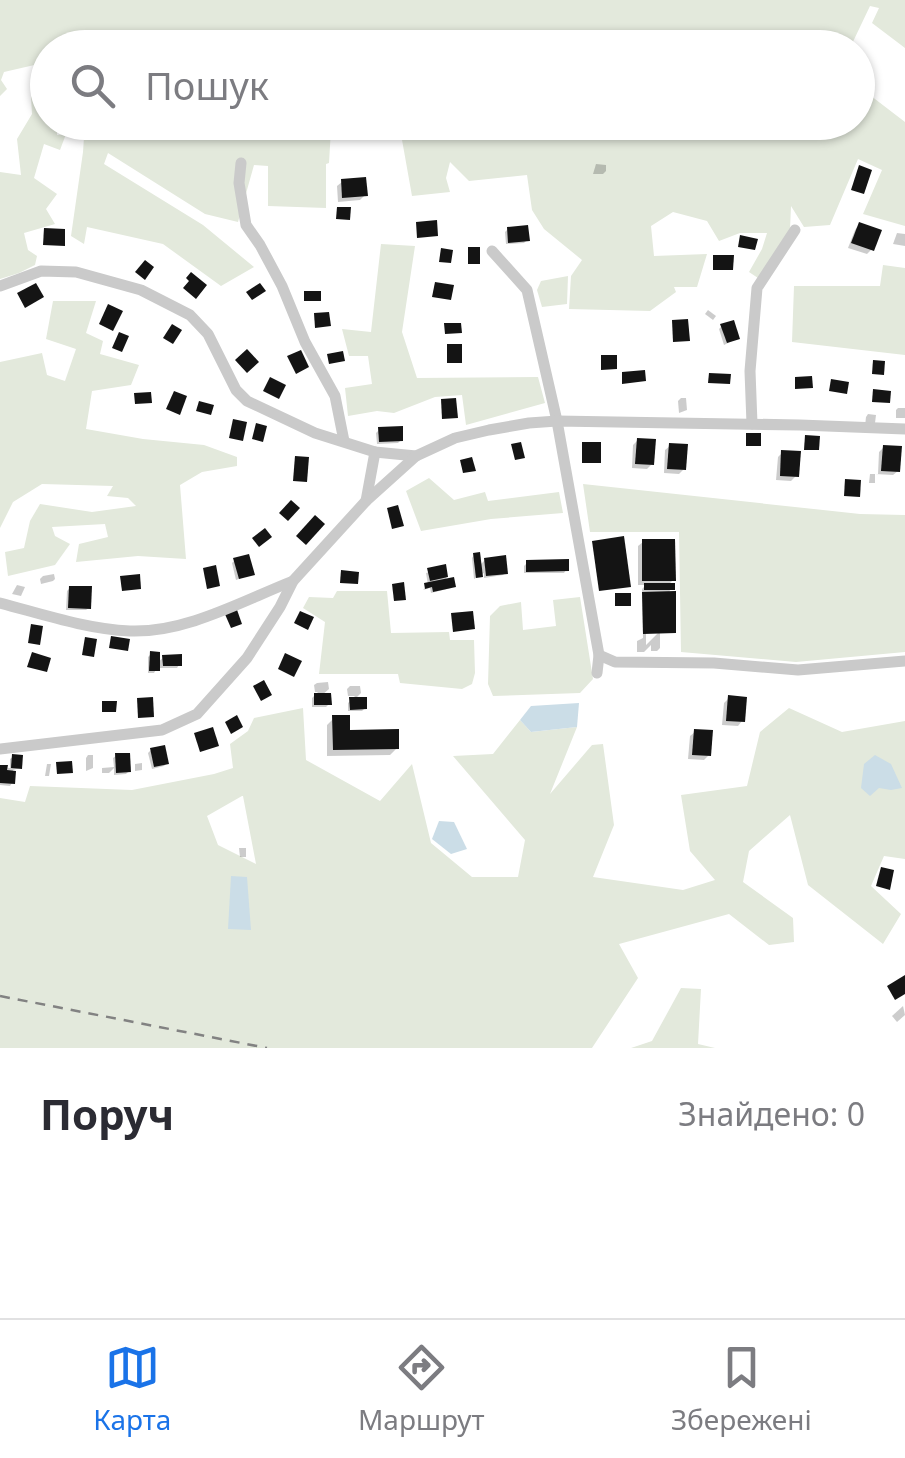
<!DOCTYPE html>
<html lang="uk">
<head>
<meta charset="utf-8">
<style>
	:root { --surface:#fff; --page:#f2f2f3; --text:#2b2b33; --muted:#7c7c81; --line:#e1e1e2; --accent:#1a73e8 }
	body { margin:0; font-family:"Noto Sans",sans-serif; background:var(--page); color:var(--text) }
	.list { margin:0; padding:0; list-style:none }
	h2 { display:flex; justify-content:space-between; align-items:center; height:130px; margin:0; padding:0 40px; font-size:42px }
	h2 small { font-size:32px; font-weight:400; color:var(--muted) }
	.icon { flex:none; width:55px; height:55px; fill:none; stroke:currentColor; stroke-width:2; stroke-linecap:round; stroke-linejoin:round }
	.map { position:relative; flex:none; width:905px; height:1048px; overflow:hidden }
	.search { position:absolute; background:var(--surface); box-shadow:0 2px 8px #0004; left:30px; right:30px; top:30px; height:110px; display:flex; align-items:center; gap:25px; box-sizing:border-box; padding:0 35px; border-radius:55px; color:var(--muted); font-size:38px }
	.sheet { height:270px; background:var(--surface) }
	nav { display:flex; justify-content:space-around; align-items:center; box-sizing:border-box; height:140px; border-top:2px solid var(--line); background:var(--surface); font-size:28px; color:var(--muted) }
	nav a { display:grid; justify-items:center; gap:5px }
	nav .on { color:var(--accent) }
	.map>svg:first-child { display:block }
</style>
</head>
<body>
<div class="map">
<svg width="905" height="1048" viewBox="0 0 905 1048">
	<rect width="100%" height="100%" fill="#fff"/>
	<g fill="#e3e9dc" fill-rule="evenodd">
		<path d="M0,0H905V48L872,23L879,8L870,6L850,48H48V122L57,123V135L66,134L60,150L44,144L34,178L57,194L46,209L55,224L24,233L28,250L37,256L35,265L19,273L0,279V172L21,175L17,139L32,114L31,97L43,63L4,72L1,80L7,89L0,96Z"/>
		<path d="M858,86L905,122V226L863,214L882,170L858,159L830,225L804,227L791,206L790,230L758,278L749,272L762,249L767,233H740L719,241L707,221L673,212L651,226L654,256L707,254L697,287H674L676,292L650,311L569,309L571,276L582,260L544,229L532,210L527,175L469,181L450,162L446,178L450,192L412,196L399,123L858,122Z"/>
		<path d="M85,123H388L331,129L329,163L326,164V208L268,206V166L254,165L238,222L205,214L108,153L104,164L203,225L254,267L221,286L163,244L87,227L84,244L71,236L83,152Z"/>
		<path d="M381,244L415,246L402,332L417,378L538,377L545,403L466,425L462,395L435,397L394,413L377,411L348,416L345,388L372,384L368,356H349L342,329L371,332Z"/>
		<path d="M883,265L905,268V355L792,342L794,286H880Z"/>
		<path d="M568,276L567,304L542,307L537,290L541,281Z"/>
		<path d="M53,301H96L86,333L103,341L100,354L139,365L131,385L92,391L86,429L143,439L204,445L237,457V466L202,472L180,485L186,559L138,556L76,562L79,544L108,537L105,524L52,527L55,536L70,544L55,565L8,576L5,552L24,548L30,521L40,504L92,512L136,506L128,498L107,496L113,486L42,484L13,502L0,528V362L42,353L47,375L65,381L76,349L46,339Z"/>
		<path d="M429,478L454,500L485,492L488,501L559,492L563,513L491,519L421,531L406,491Z"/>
		<path d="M583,484L860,514L905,515V652L796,662L681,652L679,532H590Z"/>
		<path d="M337,591H387L391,633L449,632L450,640H474L475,673L472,684L462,689L400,683L398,674H319L325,622L303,608L309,597L333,598Z"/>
		<path d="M580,597L593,679L580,693L493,696L488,684L490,616L500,606L521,602L523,630L556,626L553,600Z"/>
		<path d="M303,708L306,760L380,801L412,764L431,843L472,877H518L525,840L453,756L493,754L520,720L531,732L577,727L550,794L592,745L603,744L614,825L593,877L683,890L715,880L690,851L681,795L747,786L760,732L789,708L842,732L905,721V859L884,856L871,886L901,914L883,944L808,885L790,815L749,851L743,882L793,918L794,942L769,945L729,914L619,944L638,978L592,1048H0V798L25,802L30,786L132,790L214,774L233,768L230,744L248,731L254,718ZM242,796H243L256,864L218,845L207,816Z"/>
		<path d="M681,988L701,989L698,1044L715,1048H631L652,1041Z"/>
	</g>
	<g fill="#cbdde7">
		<path d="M579,703L577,727L531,732L520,720L531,706Z"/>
		<path d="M875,755L891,764L902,788L891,790L879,788L870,796L861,788L864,764Z"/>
		<path d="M439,821L454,822L467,849L451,854L432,839Z"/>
		<path d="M231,876L247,877L251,930L228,929Z"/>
	</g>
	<g fill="#0003" fill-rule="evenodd">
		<path d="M596,164L606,165V171L603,174H593Z"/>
		<path d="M342,182L365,195L360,200L338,202L337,186Z"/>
		<path d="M859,225L872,249L867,254L848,248L855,230Z"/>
		<path d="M508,229L527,240L524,243L506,244L505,232Z"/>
		<path d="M897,233L905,234V246L893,244Z"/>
		<path d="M708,310L716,316L713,320L705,314Z"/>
		<path d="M722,326L738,338L724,345L719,329Z"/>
		<path d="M681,398H686L687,410L679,413L678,401Z"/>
		<path d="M898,408H905V418H896V410Z"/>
		<path d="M868,414L876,415L875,423L865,426L866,417Z"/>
		<path d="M379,430L401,440L398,443L377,444L376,433Z"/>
		<path d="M638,440L652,464L647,469L632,468L633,445Z"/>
		<path d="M670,446L684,469L679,474L664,473L665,450Z"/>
		<path d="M884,447L898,471L893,475L875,474V483H869L870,474H878L879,452Z"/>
		<path d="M782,453L796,476L791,481L776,480L778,457Z"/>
		<path d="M643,542L673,580L667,586L672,588L667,594L660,633V648L657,651H651V645L644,652H637V641L643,638L642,589L646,585H638V546ZM646,633H658L646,645Z"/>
		<path d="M474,555L479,566L485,560L505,573L503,575L484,578V573L474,579L472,558Z"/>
		<path d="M234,561L252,574L236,580L232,563Z"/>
		<path d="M527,563L566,570L564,573H524V566Z"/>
		<path d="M444,567L447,581L453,586L451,588L431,593L430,588L423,590L428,585L426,573Z"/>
		<path d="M54,574L55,579L53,581L41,584L40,579L43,576Z"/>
		<path d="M17,585L25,587L21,596L12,594Z"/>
		<path d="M70,588L89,608L86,610H66L67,591Z"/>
		<path d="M151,654L157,663L164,657L179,665L177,668H157L154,673H148V657Z"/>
		<path d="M328,682L329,689L322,695L329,704L326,707H312V698L318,692H315L314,685L317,683Z"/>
		<path d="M350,686H360L361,693L354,700L365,708L362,711H348V703L355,696H348L347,689Z"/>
		<path d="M729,698L742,721L738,726L722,725L724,703Z"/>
		<path d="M334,718L347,732L397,748L390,755L327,756V725Z"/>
		<path d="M695,732L709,755L704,760L688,759L690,736Z"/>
		<path d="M151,750L166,764L164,766L152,769L148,753Z"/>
		<path d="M88,755H93V768L86,771V758Z"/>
		<path d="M116,756L128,772L126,774L114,775V768L109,773H102V768L114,767L113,758Z"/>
		<path d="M13,757L20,768L13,770L12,783L10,786L0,785V767L10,768V759Z"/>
		<path d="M142,763V770L135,771V764Z"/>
		<path d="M47,764H51L49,776H45Z"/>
		<path d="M239,848H246V857H240Z"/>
		<path d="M903,1006L905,1015L897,1022L892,1016Z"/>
	</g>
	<g fill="#141414">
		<path d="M859,165L872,170L864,194L851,190Z"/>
		<path d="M366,177L368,196L342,198L341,179Z"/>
		<path d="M337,207H351L350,220L336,219Z"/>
		<path d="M437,220L438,236L417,238L416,222Z"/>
		<path d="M859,222L882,230L874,251L851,243Z"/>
		<path d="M528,225L530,241L508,243L507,227Z"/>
		<path d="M44,228L65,229V246L43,245Z"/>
		<path d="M740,235L758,239L755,250L738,247Z"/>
		<rect x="468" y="247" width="12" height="17"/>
		<path d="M441,248L453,250L451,263L439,262Z"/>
		<path d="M713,255H734L733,270H713Z"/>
		<path d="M145,260L154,267L145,280L135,272Z"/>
		<path d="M191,272L207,285L196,299L183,288L189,281L186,278Z"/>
		<path d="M435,282L454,285L451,300L432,297Z"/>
		<path d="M36,283L44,297L25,308L17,293Z"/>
		<path d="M260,283L266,291L252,300L246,292Z"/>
		<rect x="304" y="291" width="17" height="10"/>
		<path d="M108,304L123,311L113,331L99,324Z"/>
		<path d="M329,312L331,326L315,328L314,313Z"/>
		<path d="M688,319L690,341L673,342L672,320Z"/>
		<path d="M734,320L740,339L727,343L720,324Z"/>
		<path d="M444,323H461L462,333L445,334Z"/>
		<path d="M172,324L182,330L173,344L163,338Z"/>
		<path d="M119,332L129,336L122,352L112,348Z"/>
		<rect x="447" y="344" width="15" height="19"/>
		<path d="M247,349L259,362L247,373L235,360Z"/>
		<path d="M301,350L309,367L296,374L287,356Z"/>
		<path d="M343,351L345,361L329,364L327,354Z"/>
		<path d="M601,355H617V369L601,370Z"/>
		<path d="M873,360L885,361L884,375L872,374Z"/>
		<path d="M645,370L646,381L622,384V372Z"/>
		<path d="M709,373L731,374L730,384L708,383Z"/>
		<path d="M812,376L813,388L795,389V377Z"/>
		<path d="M270,377L286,385L279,399L263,391Z"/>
		<path d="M831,379L849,382L847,394L829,391Z"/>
		<path d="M873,389L891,391L890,403L872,402Z"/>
		<path d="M174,391L187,396L180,415L166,409Z"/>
		<path d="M151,392L152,403L135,404L134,393Z"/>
		<path d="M456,398L458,418L442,419L441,399Z"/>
		<path d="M199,401L214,405L211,415L196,411Z"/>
		<path d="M233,419L247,422L243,441L229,438Z"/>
		<path d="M256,423L267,426L263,442L252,439Z"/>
		<path d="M403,426V441L379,442L378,427Z"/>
		<rect x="746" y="433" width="15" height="13"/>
		<path d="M805,435L820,436L819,450H804Z"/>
		<path d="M637,438L656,439L654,465L635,464Z"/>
		<path d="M521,442L525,458L515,460L511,444Z"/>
		<rect x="582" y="442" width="19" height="21"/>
		<path d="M669,443L688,444L686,470L667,469Z"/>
		<path d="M883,445L902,446L900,472L881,471Z"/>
		<path d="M781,450L801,451L799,477L780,476Z"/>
		<path d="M295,456L309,457L307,482L293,481Z"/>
		<path d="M472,457L476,471L463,473L460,460Z"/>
		<path d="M845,479L861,480L860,497L844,496Z"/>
		<path d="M291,500L300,508L288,521L279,513Z"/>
		<path d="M398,505L404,526L392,529L387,508Z"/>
		<path d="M315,515L325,524L306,545L296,536Z"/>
		<path d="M265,528L272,537L259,547L252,538Z"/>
		<path d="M624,536L631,587L599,591L592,541Z"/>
		<path d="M642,539H675L676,581H642Z"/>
		<path d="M480,552L483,577L476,578L473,553Z"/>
		<path d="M249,554L255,575L239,579L233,558Z"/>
		<path d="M506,555L508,574L486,576L484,558Z"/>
		<path d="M569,559V571L526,572V560Z"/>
		<path d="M446,564L448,577L430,581L427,568Z"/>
		<path d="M216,565L220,586L207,589L203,568Z"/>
		<path d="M341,570L359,572L358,584L340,583Z"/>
		<path d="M140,574L141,589L122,591L120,576Z"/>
		<path d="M454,577L456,587L433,592L432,587L425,589L424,583Z"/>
		<path d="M404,582L406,600L394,601L392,584Z"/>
		<rect x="644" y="583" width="31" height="7"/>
		<path d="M69,586H92L91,609L68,608Z"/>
		<path d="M676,591V633L643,634L642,592Z"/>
		<rect x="615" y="593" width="16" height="13"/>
		<path d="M236,607L242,624L231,628L224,612Z"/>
		<path d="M300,611L314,617L308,630L294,623Z"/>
		<path d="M473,611L475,629L453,632L451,613Z"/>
		<path d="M31,624L43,626L40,645L28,643Z"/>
		<path d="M111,636L130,639L128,651L109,648Z"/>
		<path d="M85,637L97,639L94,657L82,655Z"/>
		<path d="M150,651L160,652V671H149Z"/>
		<path d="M32,652L51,658L47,672L27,667Z"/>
		<path d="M285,653L302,661L294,677L278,669Z"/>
		<path d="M182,654V666H163L162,655Z"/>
		<path d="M264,680L272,695L261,701L253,686Z"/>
		<path d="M314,693H331L332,705H314Z"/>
		<path d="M728,695L747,697L745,722L726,721Z"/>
		<path d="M153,697L154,717L138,718L137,698Z"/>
		<path d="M349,697H367V709L350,710Z"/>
		<path d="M102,701H117L116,712H102Z"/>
		<path d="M237,715L243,727L231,734L225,722Z"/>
		<path d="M332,715H350V730L399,729V749L333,750Z"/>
		<path d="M213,727L219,746L200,752L194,733Z"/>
		<path d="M694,729L713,730L711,756L692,755Z"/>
		<path d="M165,745L169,764L154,767L150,748Z"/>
		<path d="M115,753H130L131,772L116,773Z"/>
		<path d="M12,754L23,755L22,769L11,768Z"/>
		<path d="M72,761L73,773L57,774L56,762Z"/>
		<path d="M0,765H8L7,770L16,771L15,784L0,783Z"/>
		<path d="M881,867L894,870L890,890L876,886Z"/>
		<path d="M905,975V994L895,1000L887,986Z"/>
	</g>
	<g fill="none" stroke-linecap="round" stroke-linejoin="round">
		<g stroke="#cacaca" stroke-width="11">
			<path d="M241,163L239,183L246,225L260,245L282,286L305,342L335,396L344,441"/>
			<path d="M492,251L527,290L557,421L599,655L597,673"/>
			<path d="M0,286L41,271L76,272L141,290L190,315L208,334L236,390L247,401L315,433L375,452L416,456"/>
			<path d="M752,424L750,371L757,288L795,230"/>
			<path d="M366,501L375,452"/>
			<path d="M0,603C42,614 86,629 130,631C186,633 242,601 293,581"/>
			<path d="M599,655L615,662L714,663L798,670L905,661"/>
			<path d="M0,749L162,730L197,714L247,658L280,607L293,581L366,501L416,456L455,438L489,430L529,423L557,421L800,425L905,429"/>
		</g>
		<path stroke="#828282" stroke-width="2.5" stroke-dasharray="10 8" stroke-linecap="butt" d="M0,996L267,1048"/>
	</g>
</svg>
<div class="search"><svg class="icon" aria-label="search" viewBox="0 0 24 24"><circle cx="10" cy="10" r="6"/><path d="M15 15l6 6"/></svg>Пошук</div>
</div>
<section class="sheet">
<h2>Поруч<small>Знайдено: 0</small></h2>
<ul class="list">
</ul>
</section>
<nav>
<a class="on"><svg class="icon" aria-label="map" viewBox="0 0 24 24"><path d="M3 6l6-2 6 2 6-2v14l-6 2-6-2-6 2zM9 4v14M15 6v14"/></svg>Карта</a>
<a><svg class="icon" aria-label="directions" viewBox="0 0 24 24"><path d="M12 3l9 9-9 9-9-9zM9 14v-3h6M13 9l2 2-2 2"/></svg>Маршрут</a>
<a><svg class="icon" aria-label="saved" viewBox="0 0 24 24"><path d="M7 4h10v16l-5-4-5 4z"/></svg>Збережені</a>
</nav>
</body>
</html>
